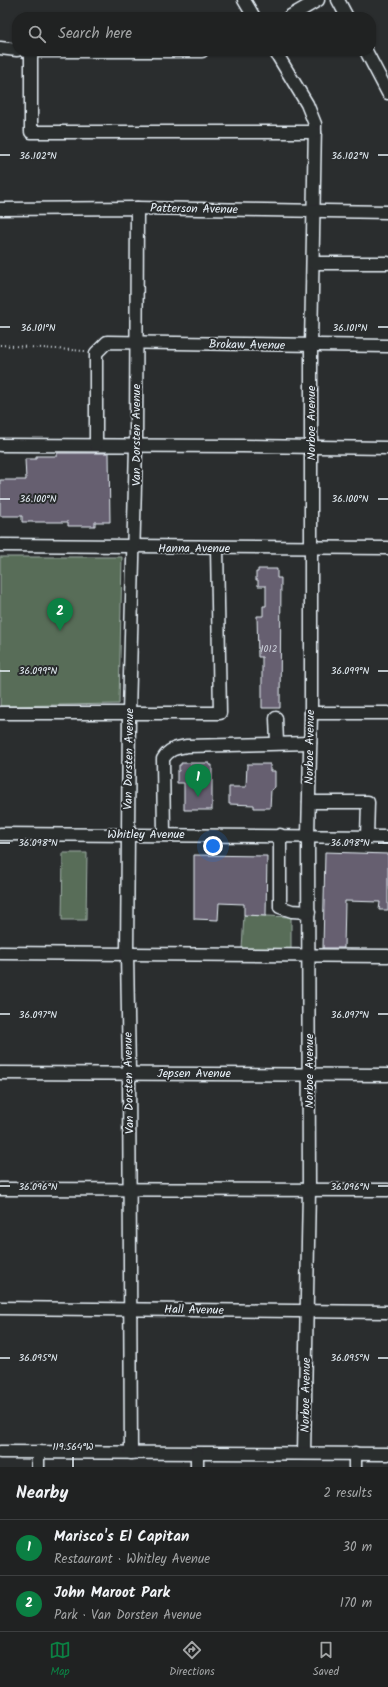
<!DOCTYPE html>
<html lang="en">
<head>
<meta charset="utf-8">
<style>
	:root { --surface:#202222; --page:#282a2a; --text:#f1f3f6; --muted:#a2a4a5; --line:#3d3f40; --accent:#0b8043 }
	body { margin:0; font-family:Kalam,sans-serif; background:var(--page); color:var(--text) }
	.you { position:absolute; left:213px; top:846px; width:14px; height:14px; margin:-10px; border:3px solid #fff; border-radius:50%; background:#1a73e8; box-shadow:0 0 0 6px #1a73e833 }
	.badge { display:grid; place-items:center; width:26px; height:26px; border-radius:50%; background:var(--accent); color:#fff; font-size:13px; font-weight:700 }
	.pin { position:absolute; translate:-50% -33px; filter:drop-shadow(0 1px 2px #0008) }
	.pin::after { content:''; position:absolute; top:21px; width:14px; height:12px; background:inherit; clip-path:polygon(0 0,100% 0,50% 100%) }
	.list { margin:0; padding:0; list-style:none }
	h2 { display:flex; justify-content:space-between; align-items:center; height:52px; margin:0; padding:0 16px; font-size:17px }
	h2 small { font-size:13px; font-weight:400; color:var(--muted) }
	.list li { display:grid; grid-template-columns:26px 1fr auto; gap:12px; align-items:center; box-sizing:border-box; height:56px; padding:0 16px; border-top:1px solid var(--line) }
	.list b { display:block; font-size:15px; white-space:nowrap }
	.list p { margin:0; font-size:13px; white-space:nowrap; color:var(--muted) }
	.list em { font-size:13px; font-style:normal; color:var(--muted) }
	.icon { flex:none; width:22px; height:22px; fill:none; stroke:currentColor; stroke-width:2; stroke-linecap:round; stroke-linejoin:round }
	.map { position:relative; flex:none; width:388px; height:1467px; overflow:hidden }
	.search { position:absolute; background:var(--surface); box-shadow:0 1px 3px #0004; left:12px; right:12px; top:12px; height:44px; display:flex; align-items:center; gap:10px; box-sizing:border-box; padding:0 14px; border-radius:16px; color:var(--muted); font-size:15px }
	.sheet { height:164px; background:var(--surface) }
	nav { display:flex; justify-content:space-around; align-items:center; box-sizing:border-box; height:56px; border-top:1px solid var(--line); background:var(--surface); font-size:11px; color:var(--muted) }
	nav a { display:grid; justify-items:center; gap:2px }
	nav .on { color:var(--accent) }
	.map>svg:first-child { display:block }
</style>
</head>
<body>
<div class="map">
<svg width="388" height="1467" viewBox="0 0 388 1467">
	<rect width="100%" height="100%" fill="#2a2d2e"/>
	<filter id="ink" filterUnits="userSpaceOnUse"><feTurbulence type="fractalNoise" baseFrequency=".025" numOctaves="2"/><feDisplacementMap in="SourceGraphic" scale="8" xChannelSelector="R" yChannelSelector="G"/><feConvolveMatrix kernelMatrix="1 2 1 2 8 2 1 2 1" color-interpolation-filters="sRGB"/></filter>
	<g filter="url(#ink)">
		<g fill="#586d58" stroke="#a0afa8">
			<path d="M0,557H122L119,704L0,706Z"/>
			<path d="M63,853H87L86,920H62Z"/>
			<path d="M244,915L291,917V949H242Z"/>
		</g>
		<g fill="#665f70" stroke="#e8f1f8">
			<path d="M57,453H109L110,522H95V526H68V522H22V516H0V480H26L25,459H36V456H57Z"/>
			<path d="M258,569H277V578H281L280,708H262V657H258L257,616H263V606H266V586H258V580H256V572H258Z"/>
			<path d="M181,763H209V765H212V810H184V783H177V771H179V765H181Z"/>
			<path d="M247,764H270V771H275V787L271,790L270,808H254V805L229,804V787H246Z"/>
			<path d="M325,852L388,854V910H379L380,902L345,901L344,948H323Z"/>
			<path d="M194,855L267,856L266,916L244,915V904L219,903L218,920L194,919Z"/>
		</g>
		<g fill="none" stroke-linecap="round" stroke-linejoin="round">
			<defs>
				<g id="minor">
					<path d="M244,0L254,17"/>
					<path d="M338,0L347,17"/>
					<path d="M289,17L318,0"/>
					<path d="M0,48L17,50"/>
					<path d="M25,51H202"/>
					<path d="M275,51L307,104L315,124L311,346V713L308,835L309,1190L304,1453"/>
					<path d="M366,51L388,93"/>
					<path d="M31,52V132H315"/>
					<path d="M0,209L137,208L388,212"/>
					<path d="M313,263H388"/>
					<path d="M0,445L242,446L388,448"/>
					<path d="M96,445V353L107,342L388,346"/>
					<path d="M0,545L388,548"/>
					<path d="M0,713H220L217,548"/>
					<path d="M311,713H388"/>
					<path d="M276,718L277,743"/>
					<path d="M309,802H368L367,837"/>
					<path d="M0,834L388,837"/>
					<path d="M164,834L163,759C169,749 175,748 187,746L310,743"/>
					<path d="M280,835V907L292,911L309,912"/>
					<path d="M0,953L388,956"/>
					<path d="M0,1073L388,1075"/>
					<path d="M0,1189L388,1190"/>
					<path d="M0,1308L388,1312"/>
					<path d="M0,1452L388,1454"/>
					<path d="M38,1452V1467"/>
					<path d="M131,1453L129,1073L127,953L129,713L136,446L137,208"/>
					<path d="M197,1454V1467"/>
					<path d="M355,1467V1453"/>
				</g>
			</defs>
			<use href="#minor" stroke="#e8f1f8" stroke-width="15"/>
			<path stroke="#e8f1f8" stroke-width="2" stroke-dasharray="1 3" stroke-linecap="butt" d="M0,345L85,351"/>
			<use href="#minor" stroke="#2a2d2e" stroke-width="12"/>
		</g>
	</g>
	<path fill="none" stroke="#e8f1f8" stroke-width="1.5" d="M0,155H10M378,155H388M0,327H10M378,327H388M0,499H10M378,499H388M0,671H10M378,671H388M0,843H10M378,843H388M0,1014H10M378,1014H388M0,1186H10M378,1186H388M0,1358H10M378,1358H388M73,1457V1467"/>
	<g text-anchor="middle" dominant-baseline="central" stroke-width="4" stroke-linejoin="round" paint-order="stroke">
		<g font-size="10" fill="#c8ccd6">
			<text x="269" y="649">1012</text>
		</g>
		<g font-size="12" fill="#e8f1f8" stroke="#2a2d2e">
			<text transform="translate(194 209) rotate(1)">Patterson Avenue</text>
			<text transform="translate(247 345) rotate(1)">Brokaw Avenue</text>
			<text transform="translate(311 423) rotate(-90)">Norboe Avenue</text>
			<text transform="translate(136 435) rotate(-90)">Van Dorsten Avenue</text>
			<text x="194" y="548">Hanna Avenue</text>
			<text transform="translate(310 747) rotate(-89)">Norboe Avenue</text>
			<text transform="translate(129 759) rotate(-89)">Van Dorsten Avenue</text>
			<text x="146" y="834">Whitley Avenue</text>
			<text transform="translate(309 1071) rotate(-90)">Norboe Avenue</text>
			<text x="194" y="1073">Jepsen Avenue</text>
			<text transform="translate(129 1083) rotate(-91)">Van Dorsten Avenue</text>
			<text transform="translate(194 1310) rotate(1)">Hall Avenue</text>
			<text transform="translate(306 1395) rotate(-89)">Norboe Avenue</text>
		</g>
	</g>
	<g font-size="10" text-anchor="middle" fill="#e8f1f8" stroke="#2a2d2e" stroke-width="4" stroke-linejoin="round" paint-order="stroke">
		<text x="38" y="159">36.102°N</text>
		<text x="350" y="159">36.102°N</text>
		<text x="38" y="331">36.101°N</text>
		<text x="350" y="331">36.101°N</text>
		<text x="38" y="502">36.100°N</text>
		<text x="350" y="502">36.100°N</text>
		<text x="38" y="674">36.099°N</text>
		<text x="350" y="674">36.099°N</text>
		<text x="38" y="846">36.098°N</text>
		<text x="350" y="846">36.098°N</text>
		<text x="38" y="1018">36.097°N</text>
		<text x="350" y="1018">36.097°N</text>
		<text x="38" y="1190">36.096°N</text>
		<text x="350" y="1190">36.096°N</text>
		<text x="38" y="1361">36.095°N</text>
		<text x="350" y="1361">36.095°N</text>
		<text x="73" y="1450">119.564°W</text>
	</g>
</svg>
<div class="you"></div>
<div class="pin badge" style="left:198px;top:797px">1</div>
<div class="pin badge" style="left:60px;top:631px">2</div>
<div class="search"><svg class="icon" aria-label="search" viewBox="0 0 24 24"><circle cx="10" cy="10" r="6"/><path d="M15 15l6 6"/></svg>Search here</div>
</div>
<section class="sheet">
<h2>Nearby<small>2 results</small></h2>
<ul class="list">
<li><span class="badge">1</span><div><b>Marisco's El Capitan</b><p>Restaurant · Whitley Avenue</p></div><em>30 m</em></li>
<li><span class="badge">2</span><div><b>John Maroot Park</b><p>Park · Van Dorsten Avenue</p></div><em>170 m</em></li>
</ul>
</section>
<nav>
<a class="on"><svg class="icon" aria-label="map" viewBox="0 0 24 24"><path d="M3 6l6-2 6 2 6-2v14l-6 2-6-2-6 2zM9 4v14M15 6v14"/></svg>Map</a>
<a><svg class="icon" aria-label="directions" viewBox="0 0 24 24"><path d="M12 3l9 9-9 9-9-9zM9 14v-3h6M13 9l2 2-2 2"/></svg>Directions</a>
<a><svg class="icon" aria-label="saved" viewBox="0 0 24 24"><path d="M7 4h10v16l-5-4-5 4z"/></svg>Saved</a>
</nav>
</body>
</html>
